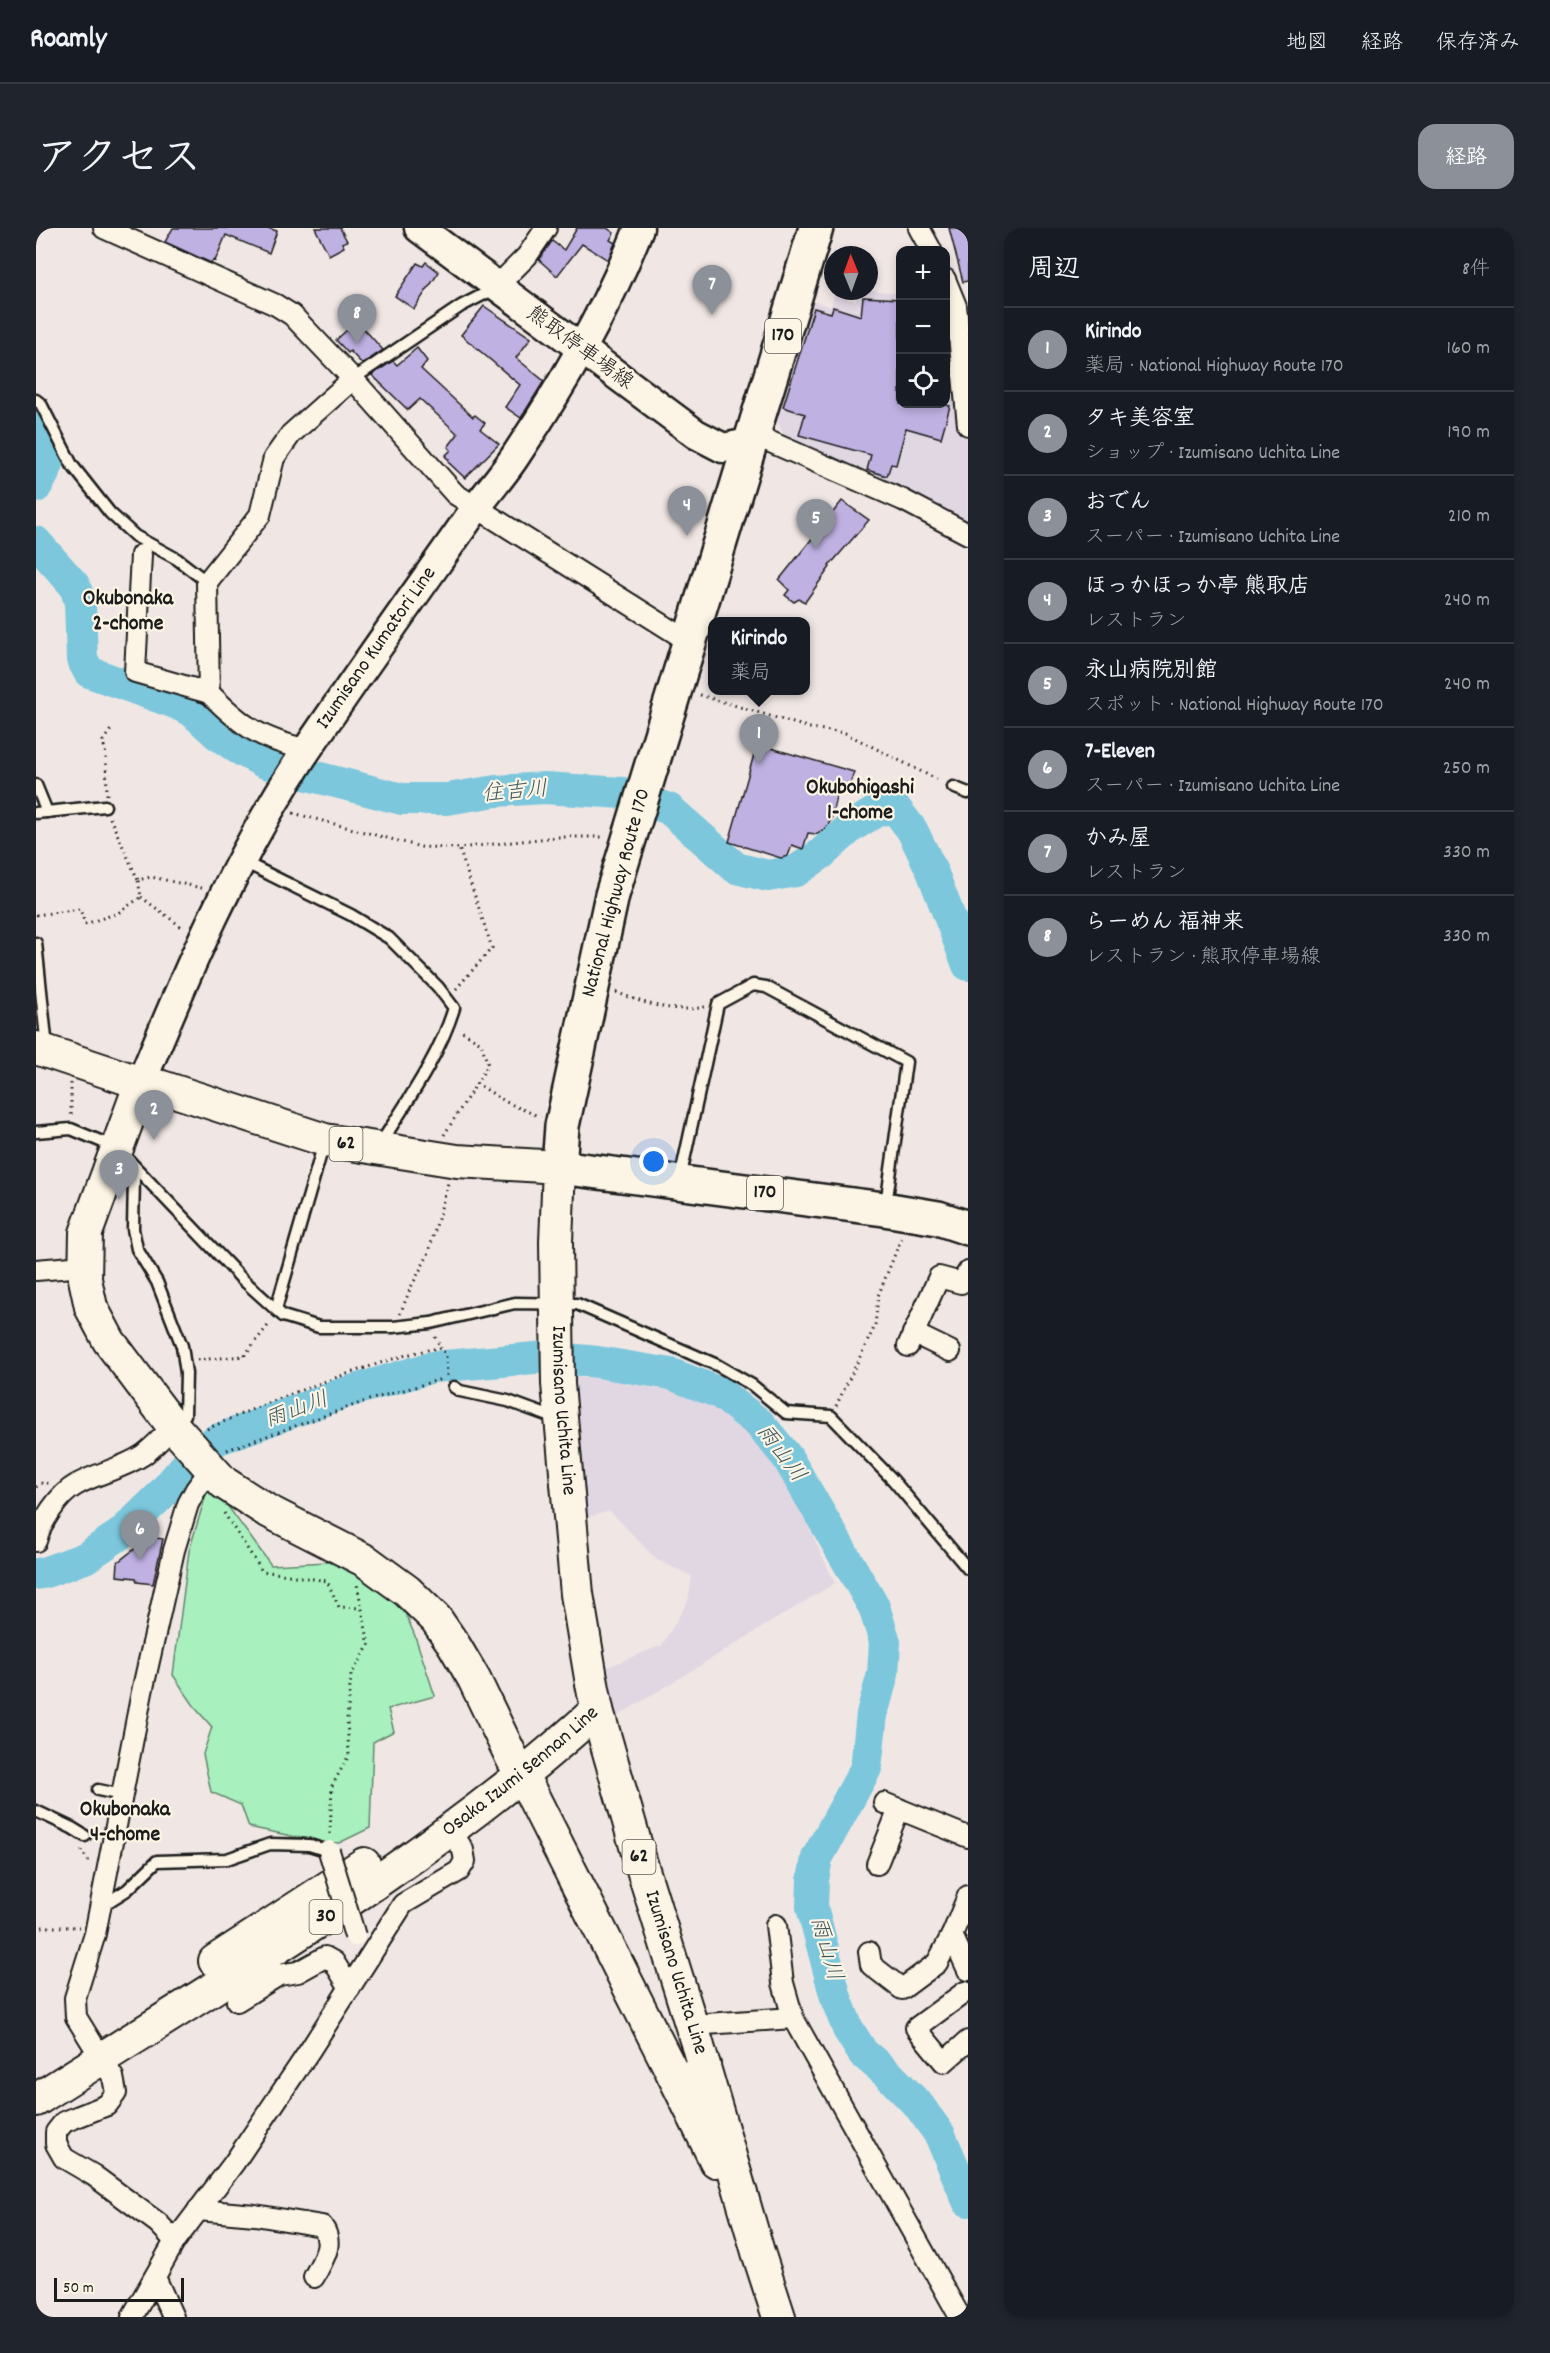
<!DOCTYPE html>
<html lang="ja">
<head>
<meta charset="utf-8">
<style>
	:root { --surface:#171b24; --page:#20242c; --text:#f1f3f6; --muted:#9ea1a6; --line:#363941; --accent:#8c9099 }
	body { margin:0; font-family:Dekko,"Klee One",sans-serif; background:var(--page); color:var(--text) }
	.controls { position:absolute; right:18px; top:18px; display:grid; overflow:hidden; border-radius:12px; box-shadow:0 3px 9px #0003 }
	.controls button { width:54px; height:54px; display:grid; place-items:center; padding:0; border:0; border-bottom:2px solid var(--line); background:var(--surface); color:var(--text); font:30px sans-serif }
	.compass { position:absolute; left:788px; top:18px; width:54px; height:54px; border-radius:50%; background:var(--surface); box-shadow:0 3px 9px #0003; rotate:359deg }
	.scale { position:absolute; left:18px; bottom:15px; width:130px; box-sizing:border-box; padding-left:6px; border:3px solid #1c1c1c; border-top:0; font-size:16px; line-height:21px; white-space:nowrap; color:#1c1c1c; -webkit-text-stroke:4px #fcf5e5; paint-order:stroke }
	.you { position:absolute; left:618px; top:934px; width:21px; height:21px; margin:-15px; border:4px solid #fff; border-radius:50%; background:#1a73e8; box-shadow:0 0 0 9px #1a73e833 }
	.badge { display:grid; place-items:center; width:39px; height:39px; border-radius:50%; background:var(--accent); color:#fff; font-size:20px; font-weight:700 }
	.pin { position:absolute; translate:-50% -50px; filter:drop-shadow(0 2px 3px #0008) }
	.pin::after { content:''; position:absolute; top:32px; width:21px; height:18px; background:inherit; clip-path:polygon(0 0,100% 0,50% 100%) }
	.popup { position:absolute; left:672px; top:389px; width:102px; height:78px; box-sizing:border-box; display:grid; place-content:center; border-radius:12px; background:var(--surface); filter:drop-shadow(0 2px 4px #0005); font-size:20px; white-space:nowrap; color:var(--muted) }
	.popup b { font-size:22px; color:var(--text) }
	.popup::after { content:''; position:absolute; left:50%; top:100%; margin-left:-12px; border:12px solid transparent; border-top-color:var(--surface) }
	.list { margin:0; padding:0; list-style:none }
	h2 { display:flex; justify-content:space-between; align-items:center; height:78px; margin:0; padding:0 24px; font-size:26px }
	h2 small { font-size:20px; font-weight:400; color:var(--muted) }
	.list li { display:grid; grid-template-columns:39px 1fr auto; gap:18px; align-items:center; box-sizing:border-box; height:84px; padding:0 24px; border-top:2px solid var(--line) }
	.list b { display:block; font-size:22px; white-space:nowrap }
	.list p { margin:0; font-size:20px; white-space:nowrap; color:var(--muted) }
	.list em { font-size:20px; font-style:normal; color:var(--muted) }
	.icon { flex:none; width:33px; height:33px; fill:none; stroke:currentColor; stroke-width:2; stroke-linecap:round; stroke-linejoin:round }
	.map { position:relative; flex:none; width:932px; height:2089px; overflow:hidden; border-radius:18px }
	header { display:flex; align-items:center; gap:36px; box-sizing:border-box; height:84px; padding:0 30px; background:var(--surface); border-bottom:2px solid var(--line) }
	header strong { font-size:28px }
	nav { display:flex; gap:33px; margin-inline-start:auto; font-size:21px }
	.intro { display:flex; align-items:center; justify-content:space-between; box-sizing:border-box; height:144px; padding:0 36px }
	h1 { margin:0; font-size:42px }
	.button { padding:15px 27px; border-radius:18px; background:var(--accent); color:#fff; font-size:21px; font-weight:700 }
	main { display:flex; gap:36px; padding:0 36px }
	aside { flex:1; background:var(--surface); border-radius:18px; box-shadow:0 3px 9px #0003 }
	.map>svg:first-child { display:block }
</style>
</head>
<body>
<header>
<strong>Roamly</strong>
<nav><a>地図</a><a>経路</a><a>保存済み</a></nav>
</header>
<div class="intro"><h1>アクセス</h1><a class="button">経路</a></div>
<main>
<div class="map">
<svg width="932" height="2089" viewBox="0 0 932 2089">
	<rect width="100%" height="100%" fill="#f0e7e4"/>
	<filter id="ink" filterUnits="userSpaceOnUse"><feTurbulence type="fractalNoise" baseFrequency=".0167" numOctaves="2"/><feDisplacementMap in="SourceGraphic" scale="12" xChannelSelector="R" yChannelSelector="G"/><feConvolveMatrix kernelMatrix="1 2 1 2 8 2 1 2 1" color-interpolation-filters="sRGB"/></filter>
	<g filter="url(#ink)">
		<g fill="#e1d7e3">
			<path d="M833,62L864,65V176H909L910,69L925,184L932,212V296L756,214L747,206L741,193L777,73L795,79L798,67L820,73L821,63Z"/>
			<path d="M539,1149L626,1155L683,1180L721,1213L762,1276L799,1355L580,1489L571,1439L626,1417L652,1373L656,1348L621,1332L574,1283L548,1290Z"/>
		</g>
		<path fill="#a8f0be" stroke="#62866d" stroke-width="1.5" d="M171,1263L185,1269L235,1337L292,1334L317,1339L365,1375L379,1408L399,1468L352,1481L358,1503L337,1514L334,1600L303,1615L284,1614L213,1599L205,1577L175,1564L167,1526L176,1499L161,1482L137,1447L153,1323Z"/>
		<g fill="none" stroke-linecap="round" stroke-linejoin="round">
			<g stroke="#7cc7dc" stroke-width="32">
				<path d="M0,191C21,219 17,231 0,259"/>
				<path d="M0,314L39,358L44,375L46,431L53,444L139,475L156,483L180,505L203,521L227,534L245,540L366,571H411L460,563L508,560L587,565L633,581L700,640L732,648L760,643L785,626L815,599L842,582L859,580L876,602L896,643L932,737"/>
				<path d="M0,1346L7,1345L49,1330L86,1305L124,1268L153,1234L180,1212L305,1166L397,1139L510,1129L562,1134L635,1146L684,1165L724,1196L751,1229L838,1379L849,1414L847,1446L836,1486L830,1540L781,1630L777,1652L776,1679L800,1770L812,1801L827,1825L854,1848L884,1879L904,1907L932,1973"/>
			</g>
		</g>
		<g fill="#bfb1e2" stroke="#1c1c1c" stroke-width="1.5">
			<path d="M137,0H232L241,3L233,25L190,7L179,33L177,32L175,35L129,14Z"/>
			<path d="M279,0H304L311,13L306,15L308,19L293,27Z"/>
			<path d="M541,0H571L578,5L574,12L579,15L572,32L546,16L521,48L503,32L516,13L528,22Z"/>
			<path d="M913,0H932V53L927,54Z"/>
			<path d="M390,34L403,44L378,81L359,68L381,35L387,38Z"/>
			<path d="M827,69L864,71V176H907L914,178L905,210L870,200L860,237L855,236L851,248L831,242L835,227L763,207L769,186L747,179L778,80L795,85L797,79L825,88Z"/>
			<path d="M448,78L495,110L480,130L508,153L485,190L469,179L484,157L425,107Z"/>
			<path d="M322,94L347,122L326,136L314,123L312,125L300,112L312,101L315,102Z"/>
			<path d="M381,120L391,133L385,141L437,189L439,187L449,195L444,201L463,216L429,250L412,234L413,232L409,228L415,222L412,219L422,206L384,171L372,182L336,147L357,133L361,137Z"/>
			<path d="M806,273L833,292L793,338L794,339L769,374L763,371L758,374L749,367L753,362L743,352Z"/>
			<path d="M721,516L818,544L813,561L802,559L795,592L790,600L780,606L772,605L767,621L756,617L752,628L745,630L693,614Z"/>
			<path d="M114,1309L127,1311L117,1356L101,1354L100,1350L81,1348L82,1334Z"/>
		</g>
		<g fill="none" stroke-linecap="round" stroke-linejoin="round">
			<defs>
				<g id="lane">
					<path d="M317,151L425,78L460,60"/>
					<path d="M0,172L5,176L36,237L74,285L99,308L141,331L171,354"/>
					<path d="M0,557L11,584"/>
					<path d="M917,559L932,565"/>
					<path d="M0,585L69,578"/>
					<path d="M206,633L315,687L353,710L402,759L418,780C403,829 370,875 343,918"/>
					<path d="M0,715L11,820"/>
					<path d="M0,904L35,901L81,920L205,1050L247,1088L283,1099H357L395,1095L479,1075L541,1076L681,1137L716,1157L750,1185L795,1188L857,1252L932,1341"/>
					<path d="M101,942L98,948L97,1001L101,1021L121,1054L146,1118L150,1145L149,1187L139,1196"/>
					<path d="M644,951L682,776L717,757L730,759L870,834L852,963L849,978"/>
					<path d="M240,1081L288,915"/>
					<path d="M418,1159L424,1163L472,1173L513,1188H521"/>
					<path d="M62,1562L86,1567"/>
					<path d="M0,1583L36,1600L49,1608"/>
					<path d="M64,1679L91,1662L121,1633L191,1631L234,1616L273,1617L293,1623"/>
				</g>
				<g id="street">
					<path d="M68,0L240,77L256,87L317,151L419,266L654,414"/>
					<path d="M883,0L895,22"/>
					<path d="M909,51L920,78L932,197"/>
					<path d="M460,59L491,28L510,0"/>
					<path d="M713,215L730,212L867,272L932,306"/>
					<path d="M105,327L99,444L173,465"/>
					<path d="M272,522C224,511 207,499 173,465L171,354L224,287L238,230L255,206L317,151"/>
					<path d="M0,1042L48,1038"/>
					<path d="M877,1105L914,1123"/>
					<path d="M872,1118L903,1049L925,1055L932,1044"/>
					<path d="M0,1313C5,1294 22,1267 40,1257C61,1245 86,1241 107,1227C118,1219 128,1208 137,1198"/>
					<path d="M848,1575L932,1609"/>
					<path d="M841,1636L863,1581"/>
					<path d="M932,1668L916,1707L932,1742"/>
					<path d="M740,1697L747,1755L757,1790"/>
					<path d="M833,1724L835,1737L866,1761L901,1735L916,1707"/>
					<path d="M929,1764L880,1800L908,1834L932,1813"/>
					<path d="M201,1773L243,1747L262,1744L289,1729L298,1734L314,1760"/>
					<path d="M656,1797L757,1790L924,2089"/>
					<path d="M162,1982L219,1987L286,1998C299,2016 287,2031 278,2049"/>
					<path d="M139,2013L122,1995L57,1947L28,1930L20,1916V1904L28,1894L71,1877L80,1865L77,1849L40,1789L39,1770L59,1706L106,1464L138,1322L152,1276L160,1261L175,1241"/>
					<path d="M119,2049L137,2089"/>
					<path d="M96,2089L139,2013L198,1935L274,1822L367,1676L423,1643L429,1633L427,1622L415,1602"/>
				</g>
				<g id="secondary">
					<path d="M383,0L660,206L687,220L713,215"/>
					<path id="s1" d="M105,855C151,743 199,631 266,529C322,446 380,365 437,284C452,263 469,245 482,224C529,154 572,79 603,0"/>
				</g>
				<g id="primary">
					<path id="s2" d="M0,820L105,855L126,859L289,912L421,933L523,939L520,1014L522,1156L541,1366L555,1450L561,1482L604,1632L661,1815L722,2024L743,2089"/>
					<path d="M105,855L50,1005L49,1051L55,1079L73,1113L137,1198L188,1255L230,1282L330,1333L371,1363L400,1391L418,1417L438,1451L477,1532"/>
					<path d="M486,1547L637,1846L649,1851L661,1850L668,1837"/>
					<path d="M179,1733L328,1636"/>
					<path d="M637,1846L680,1933"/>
					<path id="s3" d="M0,1872C192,1749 392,1636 561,1482"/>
				</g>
				<path id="highway" d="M780,0L576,667L526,898L523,939L848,981L902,990L932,1000"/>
			</defs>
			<use href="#lane" stroke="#1c1c1c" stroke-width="15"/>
			<use href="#street" stroke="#1c1c1c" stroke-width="24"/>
			<use href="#secondary" stroke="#1c1c1c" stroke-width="33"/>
			<use href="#primary" stroke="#1c1c1c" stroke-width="36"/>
			<use href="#highway" stroke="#1c1c1c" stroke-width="38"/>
			<g stroke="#1c1c1c" stroke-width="3" stroke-dasharray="1.5 4.5" stroke-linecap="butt">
				<path d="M664,467L774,500L809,505L904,553"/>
				<path d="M71,567L70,527L67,513L76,500"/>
				<path d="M257,585L385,619L423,620L521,609H569"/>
				<path d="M74,590L102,652L115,649L166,660"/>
				<path d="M105,669L147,700"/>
				<path d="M0,687L44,681L49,696L82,685L105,669L102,652"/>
				<path d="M420,761L456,720L423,620"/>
				<path d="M580,764C609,776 637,785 669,779"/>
				<path d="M35,855V887"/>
				<path d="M440,855L470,874L502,888"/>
				<path d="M408,907L452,837L445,815L425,803"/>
				<path d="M364,1086L375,1059L392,1027L412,955"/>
				<path d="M399,1109L405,1120"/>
				<path d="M161,1132L208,1128L234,1095"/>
				<path d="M800,1178L839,1098L842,1068L866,1009"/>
				<path d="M171,1201C222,1178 273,1158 326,1141C351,1133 378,1123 405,1120L410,1127L411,1149"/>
				<path d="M191,1222L333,1172L406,1151"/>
				<path d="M0,1259L6,1255H14"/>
				<path d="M188,1285L226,1343L291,1353L303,1379L325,1380"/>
				<path d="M294,1606L296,1558L313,1527L311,1491L315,1447L333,1417L321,1356"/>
				<path d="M46,1622V1624L55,1636"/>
				<path d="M0,1699H43"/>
			</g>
			<use href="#lane" stroke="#fcf5e5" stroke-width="10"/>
			<use href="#street" stroke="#fcf5e5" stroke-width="20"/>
			<use href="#secondary" stroke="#fcf5e5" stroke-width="28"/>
			<use href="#primary" stroke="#fcf5e5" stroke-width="32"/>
			<use href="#highway" stroke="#fcf5e5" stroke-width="33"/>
			<defs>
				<path id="street-bridge" d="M293,1623L319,1708"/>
			</defs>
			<use href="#street-bridge" stroke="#1c1c1c" stroke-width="24" stroke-linecap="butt"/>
			<use href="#street-bridge" stroke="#fcf5e5" stroke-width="20"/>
		</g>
	</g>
	<g text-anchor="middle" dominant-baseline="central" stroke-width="4.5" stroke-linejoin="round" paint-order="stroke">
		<g fill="#fcf5e5" stroke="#5f5d58" stroke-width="1.5">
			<rect x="729" y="91" width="36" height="34" rx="4.5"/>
			<rect x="293.5" y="899" width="33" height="34" rx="4.5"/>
			<rect x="711" y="948" width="36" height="34" rx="4.5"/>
			<rect x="586.5" y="1612" width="33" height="34" rx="4.5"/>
			<rect x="273.5" y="1672" width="33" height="34" rx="4.5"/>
		</g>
		<g font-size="20" font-weight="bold" fill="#1c1c1c">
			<text x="747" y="108">170</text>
			<text x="310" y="916">62</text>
			<text x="729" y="965">170</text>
			<text x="603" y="1629">62</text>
			<text x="290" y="1689">30</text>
		</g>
		<g font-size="21" fill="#1c1c1c" stroke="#fcf5e5">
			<text transform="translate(543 121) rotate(36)">熊取停車場線</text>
			<text stroke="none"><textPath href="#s1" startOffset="496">Izumisano Kumatori Line</textPath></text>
			<text transform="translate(581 665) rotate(-75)">National Highway Route 170</text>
			<text stroke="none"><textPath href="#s2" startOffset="783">Izumisano Uchita Line</textPath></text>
			<text stroke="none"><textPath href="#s3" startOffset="586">Osaka Izumi Sennan Line</textPath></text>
			<text stroke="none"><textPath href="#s2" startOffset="1359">Izumisano Uchita Line</textPath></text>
		</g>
		<g font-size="22" font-weight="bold" fill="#1c1c1c" stroke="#fcf5e5">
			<text x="92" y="371">Okubonaka<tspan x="92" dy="25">2-chome</tspan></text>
			<text x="824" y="560">Okubohigashi<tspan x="824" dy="25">1-chome</tspan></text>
			<text x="89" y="1582">Okubonaka<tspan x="89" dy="25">4-chome</tspan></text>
		</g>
		<g font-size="22" font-style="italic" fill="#3e585f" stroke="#fcf5e5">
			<text transform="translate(479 565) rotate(-5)">住吉川</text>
			<text transform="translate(261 1183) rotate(-20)">雨山川</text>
			<text transform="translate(744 1226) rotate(53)">雨山川</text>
			<text transform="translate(789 1721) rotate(74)">雨山川</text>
		</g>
	</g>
</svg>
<div class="controls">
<button>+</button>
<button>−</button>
<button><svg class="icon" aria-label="locate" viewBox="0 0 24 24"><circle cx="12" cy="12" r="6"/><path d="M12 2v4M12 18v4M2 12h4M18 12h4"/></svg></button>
</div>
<svg class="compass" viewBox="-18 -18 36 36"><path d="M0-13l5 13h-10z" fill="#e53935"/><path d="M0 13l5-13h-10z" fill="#9ea1a6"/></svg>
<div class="scale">50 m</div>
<div class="you"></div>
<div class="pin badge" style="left:723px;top:536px">1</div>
<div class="popup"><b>Kirindo</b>薬局</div>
<div class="pin badge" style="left:118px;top:912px">2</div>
<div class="pin badge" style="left:83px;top:972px">3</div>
<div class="pin badge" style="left:651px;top:308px">4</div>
<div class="pin badge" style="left:780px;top:321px">5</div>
<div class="pin badge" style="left:104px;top:1332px">6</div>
<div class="pin badge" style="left:676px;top:87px">7</div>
<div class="pin badge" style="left:321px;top:116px">8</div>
</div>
<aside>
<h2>周辺<small>8件</small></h2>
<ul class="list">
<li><span class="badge">1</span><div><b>Kirindo</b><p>薬局 · National Highway Route 170</p></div><em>160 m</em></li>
<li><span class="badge">2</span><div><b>タキ美容室</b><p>ショップ · Izumisano Uchita Line</p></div><em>190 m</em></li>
<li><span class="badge">3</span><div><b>おでん</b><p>スーパー · Izumisano Uchita Line</p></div><em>210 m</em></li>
<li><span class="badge">4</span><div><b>ほっかほっか亭 熊取店</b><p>レストラン</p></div><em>240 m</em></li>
<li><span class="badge">5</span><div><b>永山病院別館</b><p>スポット · National Highway Route 170</p></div><em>240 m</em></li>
<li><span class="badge">6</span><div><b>7-Eleven</b><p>スーパー · Izumisano Uchita Line</p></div><em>250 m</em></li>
<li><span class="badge">7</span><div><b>かみ屋</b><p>レストラン</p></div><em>330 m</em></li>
<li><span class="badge">8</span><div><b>らーめん 福神来</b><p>レストラン · 熊取停車場線</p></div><em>330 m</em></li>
</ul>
</aside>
</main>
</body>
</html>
